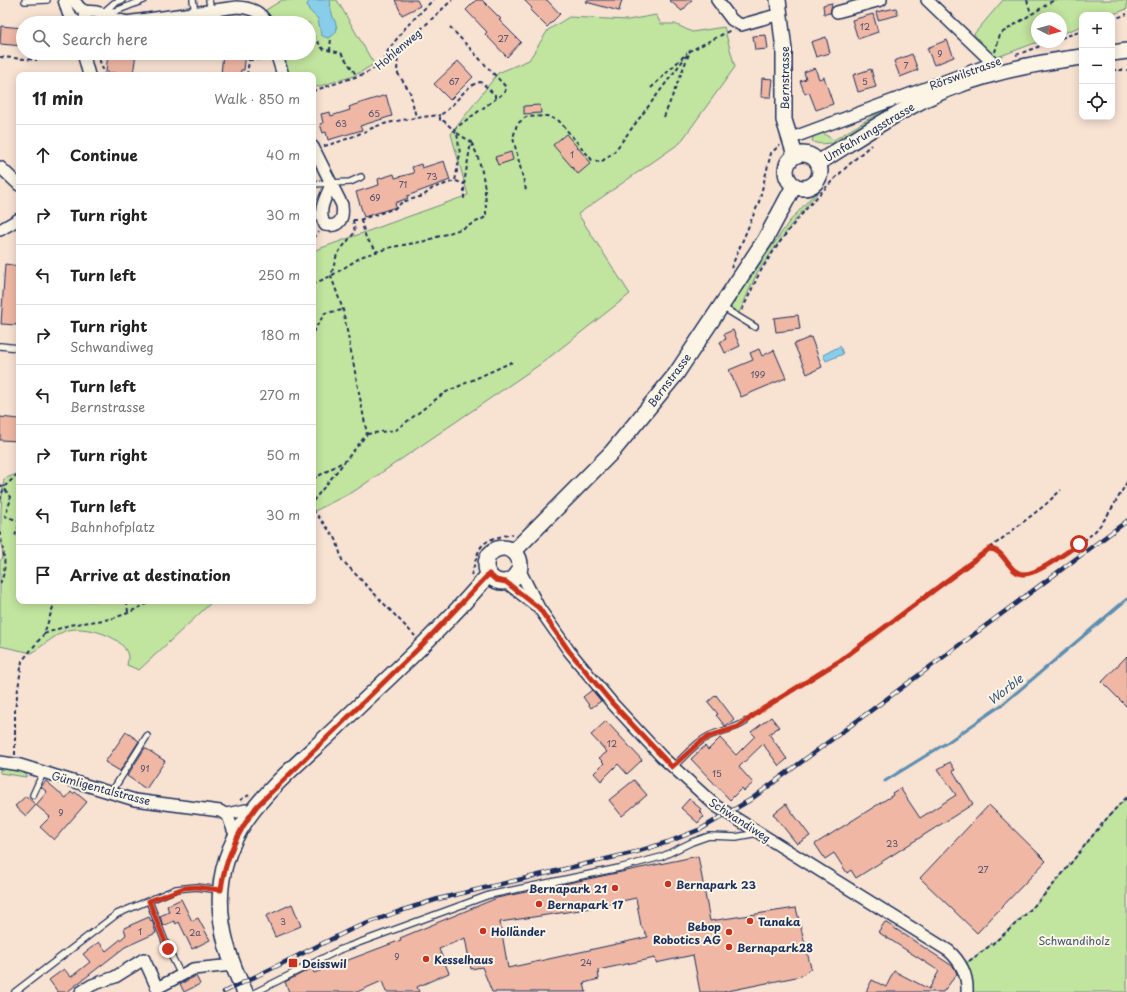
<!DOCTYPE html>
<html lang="en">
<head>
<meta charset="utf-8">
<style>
	:root { --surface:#fff; --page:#f6f6f6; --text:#222; --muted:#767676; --line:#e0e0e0 }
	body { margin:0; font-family:"Playpen Sans",sans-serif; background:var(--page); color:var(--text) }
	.controls { position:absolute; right:12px; top:12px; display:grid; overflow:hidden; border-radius:8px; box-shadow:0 2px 10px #0003 }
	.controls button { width:36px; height:36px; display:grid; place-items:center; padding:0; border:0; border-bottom:1px solid var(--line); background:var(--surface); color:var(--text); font:20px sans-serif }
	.compass { position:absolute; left:1031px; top:12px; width:36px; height:36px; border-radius:50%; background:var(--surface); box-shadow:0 2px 10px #0003; rotate:96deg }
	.stop { position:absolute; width:12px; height:12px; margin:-9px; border:3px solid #c8321e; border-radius:50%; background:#fff }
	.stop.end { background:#c8321e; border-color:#fff; box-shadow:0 1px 4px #0008 }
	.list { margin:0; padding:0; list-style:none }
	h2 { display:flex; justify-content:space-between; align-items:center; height:52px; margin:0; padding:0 16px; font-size:17px }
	h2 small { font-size:13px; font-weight:400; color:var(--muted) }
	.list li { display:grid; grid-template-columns:26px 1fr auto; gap:12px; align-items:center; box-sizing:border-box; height:60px; padding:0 16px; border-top:1px solid var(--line) }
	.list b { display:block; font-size:15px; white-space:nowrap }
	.list p { margin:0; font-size:13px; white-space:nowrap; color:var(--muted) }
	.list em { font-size:13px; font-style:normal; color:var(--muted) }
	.icon { flex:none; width:22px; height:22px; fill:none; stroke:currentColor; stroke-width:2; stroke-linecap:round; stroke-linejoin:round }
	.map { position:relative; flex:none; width:1127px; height:992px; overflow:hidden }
	.search { position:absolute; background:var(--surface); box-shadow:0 2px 10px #0003; left:16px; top:16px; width:300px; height:44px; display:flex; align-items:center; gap:10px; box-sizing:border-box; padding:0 14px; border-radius:22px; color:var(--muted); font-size:15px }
	.panel { position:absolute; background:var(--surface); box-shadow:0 2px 10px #0003; left:16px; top:72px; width:300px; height:532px; border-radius:8px }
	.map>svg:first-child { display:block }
</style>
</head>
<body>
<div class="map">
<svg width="1127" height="992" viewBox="0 0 1127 992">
	<rect width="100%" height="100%" fill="#f8e2d2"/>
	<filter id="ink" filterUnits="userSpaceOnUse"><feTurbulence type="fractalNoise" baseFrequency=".025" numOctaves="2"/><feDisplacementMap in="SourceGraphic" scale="8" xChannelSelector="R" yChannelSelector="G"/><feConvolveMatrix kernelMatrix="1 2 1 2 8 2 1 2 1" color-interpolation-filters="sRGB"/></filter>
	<g filter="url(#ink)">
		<g fill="#c1e49e" stroke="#6e8a7e">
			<path d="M282,0H337L374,64L354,76L313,88V75H288L282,53H309V23H272L266,10Z"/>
			<path d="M1003,0H1127V9L1111,15H1082V26L1061,34V18H1037L1038,42L992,59L974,34Z"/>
			<path d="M656,15L661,24H675L692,32L724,27L735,67L680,143L578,214L630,294L542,363L356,490L313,512V251L468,195L451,134L498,73L529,60L548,30L569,17L628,20Z"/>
			<path d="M914,98L837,144C829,141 820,147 812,141L815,132L817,130L834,140L888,107Z"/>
			<path d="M822,185L823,186L791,225L757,273L739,313L730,307L789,222Z"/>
			<path d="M19,473V601H213L139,670L127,665C136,639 88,625 68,630C59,632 41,647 32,653L0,646V561L3,557C0,531 0,505 4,479Z"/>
			<path d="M0,767L14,770L26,774V777L0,773Z"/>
			<path d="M1127,797V992H967L962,966C996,942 1025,917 1053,885C1078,856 1099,824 1127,797Z"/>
		</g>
		<g fill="#88ceea" stroke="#5c8eb2">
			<path d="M311,0H330C331,4 330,6 331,10C333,22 345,32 327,38L321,35L318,19L309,10L307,4Z"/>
			<path d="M840,346L843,354L826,361L823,355Z"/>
		</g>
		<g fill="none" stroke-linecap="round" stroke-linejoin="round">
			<path stroke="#5c8eb2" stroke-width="3" d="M885,781L948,742L1003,704L1127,599"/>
		</g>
		<g fill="#efb7a4" stroke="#1b2f5e" fill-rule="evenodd">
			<path d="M395,0H417L420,6L402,15Z"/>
			<path d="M476,0H482L501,19L499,20L521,42L507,57L485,34L487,32L466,10Z"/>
			<path d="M524,0H547L560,14L547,27L530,10L532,8Z"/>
			<path d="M587,0H622L619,11L586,2Z"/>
			<path d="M669,0H692L682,11Z"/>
			<path d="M832,3L830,13L824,14L823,5Z"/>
			<path d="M896,8L898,15L878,20L876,12Z"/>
			<path d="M873,14L878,32L858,39L852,20Z"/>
			<path d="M1,26L23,28V46L0,44Z"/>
			<path d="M766,35L768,49L755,50L753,36Z"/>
			<path d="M826,37L830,53L816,57L811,42Z"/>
			<path d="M947,40L954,57L934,65L927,48Z"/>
			<path d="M108,53H136L133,75H115V73L106,72Z"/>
			<path d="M223,53H246L244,70H241L240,75H221Z"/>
			<path d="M912,54L918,70L900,77L894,61Z"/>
			<path d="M458,61L473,77L450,100L434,84Z"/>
			<path d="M815,68L819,79L824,77L833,104L816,110L809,92L805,94L800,81L806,79L804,72Z"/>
			<path d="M871,69L876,87L858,92L853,75Z"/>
			<path d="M762,78L773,79L771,97H761Z"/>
			<path d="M386,95L392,116L360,126L362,130L328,140L326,132L323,133L320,124L323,123L321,114L330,112L331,116L350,110L349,107L354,105Z"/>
			<path d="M540,105L541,113L524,114V106Z"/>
			<path d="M566,134L591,163L578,174L553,145Z"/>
			<path d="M511,152L513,160L498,165L495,157Z"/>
			<path d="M444,161L450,180L407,196L408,198L395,203L396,207L364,217L356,192L379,185L378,179L394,174L395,178L414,173L412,167L421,164L422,168Z"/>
			<path d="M5,264L19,266V313L17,325L1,324Z"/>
			<path d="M798,315L800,329L776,332L774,318Z"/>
			<path d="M733,330L740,346L725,353L720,342L726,339L724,334Z"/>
			<path d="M811,337L822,367L807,374L794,344Z"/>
			<path d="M759,349L762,356L774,350L786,378L741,397L729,370L753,360L750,353Z"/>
			<path d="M0,417L19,419V441L0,440Z"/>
			<path d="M1127,656V707L1102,682Z"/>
			<path d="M592,690L601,701L591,708L583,697Z"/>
			<path d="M716,695L734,719L727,725L725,726L716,715L718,714L708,702Z"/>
			<path d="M771,717L779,727L769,734L787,759L779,766L763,744L739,767L753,783L744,791L742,788L730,800L691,759L705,746L708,750L720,738L736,755L755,736L751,732Z"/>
			<path d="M606,721L642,760L627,774L618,764L601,781L594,773L604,763L599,758L607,752L591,735Z"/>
			<path d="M126,732L139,741L120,771L105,762Z"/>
			<path d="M145,748L165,761L146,789L127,776Z"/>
			<path d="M950,762L955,770L953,771L973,804L856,878L851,870L847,873L834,853L825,859L815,844L893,795L892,793L900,788L920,818L956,795L938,769Z"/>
			<path d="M634,780L647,795L622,816L609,800Z"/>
			<path d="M46,781L66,798L71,792L73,794L75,792L87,802L54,840L40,827L50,817L36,805L47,792L41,787Z"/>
			<path d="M26,796L36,805L26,816L15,806Z"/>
			<path d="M689,799L701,809L699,811L704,816L698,823L681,808Z"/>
			<path d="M786,804L810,836L797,844L773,814Z"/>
			<path d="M989,805L1046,861L977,933L920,878Z"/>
			<path d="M698,856L710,921L796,908L811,968L801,976L723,992H700L693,955L656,963L655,958L598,970L599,979L584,983L586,992H492L482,967L471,969L465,938L439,949L449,973L417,987L419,992H386L382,981L357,992H289L285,982L312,968L314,973L401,940L400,938L497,898ZM636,898L641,926L648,937L508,968L500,922L580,910Z"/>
			<path d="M181,899L192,921L198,918L210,940L192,949L179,922L176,924L174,921L163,926L160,916L169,912L167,906Z"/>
			<path d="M292,904L301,926L275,937L266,916Z"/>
			<path d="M149,917L151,921L152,920L156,933L125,947L67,992H58L49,980L64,969L71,977L90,962L83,954L99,942L106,951L126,935L124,928Z"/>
			<path d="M885,922L954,967L957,974L943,992H866L872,980L886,987L894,971L929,989L939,971L878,932Z"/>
			<path d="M196,976L200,984L184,992L180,984Z"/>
		</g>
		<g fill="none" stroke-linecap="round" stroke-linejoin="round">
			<defs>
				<g id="service">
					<path d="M193,0L195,12"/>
					<path d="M209,0L211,11"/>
					<path d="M25,1L47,0"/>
					<path d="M105,11H116L144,0"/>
					<path d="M105,11L114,3L122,0"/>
					<path d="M203,23V12"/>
					<path d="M313,184L350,182L361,177"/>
					<path d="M722,307L755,327"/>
					<path d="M0,346L19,348"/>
					<path d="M673,767C684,757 695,743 709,736C721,730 733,730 745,722"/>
					<path d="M111,793L147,736"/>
					<path d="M33,795L43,773"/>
					<path d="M149,901L168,949L181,975"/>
					<path d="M15,992L117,914L176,889L196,887L221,890"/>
					<path d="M256,992L339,950L489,895L619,868L661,857L692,842L709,836L736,837L758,833"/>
				</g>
				<g id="minor">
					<path d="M64,0L68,13L77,23"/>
					<path d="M74,0C85,18 89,8 100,13C108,17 115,20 124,21"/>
					<path d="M717,0L732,20L741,25L780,14"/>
					<path d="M837,12L881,0"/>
					<path d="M84,23L86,12"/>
					<path d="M118,23L237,7C251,8 260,11 267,23"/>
					<path d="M83,53L89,75"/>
					<path d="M276,53L283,75"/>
					<path d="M789,139L993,63L927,0"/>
					<path d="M313,147L342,205C344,218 340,228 325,225C317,211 325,199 331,185"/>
					<path d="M0,167L19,185"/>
					<path d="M0,230L19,219"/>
					<path d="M519,569L539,608L569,651L612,703L662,757L716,806L949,951C961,962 968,975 967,992"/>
					<path d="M506,582L535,605"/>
					<path d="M0,762L20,765L135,800L220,811L228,816L233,830L238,834"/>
					<path d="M226,814L246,810L252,813"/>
					<path d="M81,992L92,985L115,977L144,959L157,988L193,969L233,965"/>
				</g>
				<g id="secondary">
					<path d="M778,0L784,50V120L795,155"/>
					<path d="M1112,53L1127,51"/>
					<circle cx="803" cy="171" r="17"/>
					<path d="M818,163C847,145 875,126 904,110C959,79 1020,65 1082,57"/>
					<circle cx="503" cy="565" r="17"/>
					<path d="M514,551L612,452L676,374L765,240L794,186"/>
					<path d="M245,992C216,935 208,875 246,820C270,785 307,756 337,727C389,677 443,629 489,574"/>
				</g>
			</defs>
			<use href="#service" stroke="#1b2f5e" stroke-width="8"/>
			<use href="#minor" stroke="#1b2f5e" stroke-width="14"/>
			<use href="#secondary" stroke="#1b2f5e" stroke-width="18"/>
			<g stroke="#1b2f5e" stroke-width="2" stroke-dasharray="4 3" stroke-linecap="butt">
				<path d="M1027,0L1031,14"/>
				<path d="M275,18L299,23"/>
				<path d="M1112,20L1127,14"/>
				<path d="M450,27L506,87L505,92L453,130"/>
				<path d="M309,30L323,49L341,53L357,76"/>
				<path d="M1061,38L1082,31"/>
				<path d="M330,51L331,37"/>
				<path d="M398,52L397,72L410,92L416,117"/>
				<path d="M995,52L1000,34L1054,0"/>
				<path d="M97,53L105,75"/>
				<path d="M1016,55L1051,42"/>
				<path d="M0,57L38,60"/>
				<path d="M249,60L269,59"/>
				<path d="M380,65L389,49L406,27L433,0"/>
				<path d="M1112,70H1127"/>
				<path d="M247,75L250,53"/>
				<path d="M651,88L687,53"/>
				<path d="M313,91L364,74L386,62L452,0"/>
				<path d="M664,117L689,54"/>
				<path d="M457,133L471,142L464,184V199"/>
				<path d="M324,146C340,142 355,136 370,129C386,121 421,117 440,115"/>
				<path d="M456,181L464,184"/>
				<path d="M526,190L513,138L517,124L526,117L547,116L559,121L592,160L601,162L614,152L690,51L731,30"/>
				<path d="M353,220H359L396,208L402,202L423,196L433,188L455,181L460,154L457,133L444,121H440V115C455,107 465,84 481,82L495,95V100"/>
				<path d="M361,220L366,238L377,251"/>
				<path d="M313,235L316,236L319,232"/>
				<path d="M731,268L759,202L771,153L780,145"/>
				<path d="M313,284L331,276L363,256L392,247L425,241L464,228L486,217C486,191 484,166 471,142"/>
				<path d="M742,310C748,298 753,286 759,274C788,225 828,182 871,145"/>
				<path d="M313,332L325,313L343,310"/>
				<path d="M367,434L396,430L444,393L512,362"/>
				<path d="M313,479L343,462"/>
				<path d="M0,485L4,487L11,499L5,516L19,521"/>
				<path d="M0,500L4,487L19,473"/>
				<path d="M313,501L367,434L343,310L331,276L337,254L355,232L353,220"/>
				<path d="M313,510L336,539L342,560L415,636"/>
				<path d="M19,525L15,536H19"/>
				<path d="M0,532C2,547 9,568 0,583"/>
				<path d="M990,548L1045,505L1061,490"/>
				<path d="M471,575C474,568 475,560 478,553C483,538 499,537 513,534"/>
				<path d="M127,601L128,613"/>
				<path d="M44,634L69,625L111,619L128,613L152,601"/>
				<path d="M750,717L841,660L989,549C1006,549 1006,571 1021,574C1035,577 1088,540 1097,529C1109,515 1118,498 1127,482"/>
				<path d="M15,755V710L22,661L44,634L55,601"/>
				<path d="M240,800L249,795"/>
				<path d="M969,961C1001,939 1028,914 1053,885C1078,856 1099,824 1127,797"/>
			</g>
			<use href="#service" stroke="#fcf5e5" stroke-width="5.5"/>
			<use href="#minor" stroke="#fcf5e5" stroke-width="11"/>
			<use href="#secondary" stroke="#fcf5e5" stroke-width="15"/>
			<defs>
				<path id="rail" d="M224,992L352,929L400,911L438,899L636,852L668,842L701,829L750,800L1127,521"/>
			</defs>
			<use href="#rail" stroke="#1b2f5e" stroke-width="4.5"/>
			<use href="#rail" stroke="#fcf5e5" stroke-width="3" stroke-dasharray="9" stroke-linecap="butt"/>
		</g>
	</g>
	<g fill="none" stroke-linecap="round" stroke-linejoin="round" filter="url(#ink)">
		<path stroke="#c8321e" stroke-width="5" d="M168,949L149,901L184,888L196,887L221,890C225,858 238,831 257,806L423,644L489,574L496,580L506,582L539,608L569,651L612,703L672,767L700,742L710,736L738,727L764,708L841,660L989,549C1006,549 1008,575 1025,574C1040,573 1066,552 1079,544"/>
	</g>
	<g fill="#c8321e" stroke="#fcf5e5" stroke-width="1.5">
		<circle cx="668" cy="884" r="4"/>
		<circle cx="615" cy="888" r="4"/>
		<circle cx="539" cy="904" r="4"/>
		<circle cx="750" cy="921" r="4"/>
		<circle cx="483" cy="931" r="4"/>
		<circle cx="729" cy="932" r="4"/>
		<circle cx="729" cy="947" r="4"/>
		<circle cx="426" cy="959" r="4"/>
		<rect x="288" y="958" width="10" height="10" rx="2"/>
	</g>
	<g text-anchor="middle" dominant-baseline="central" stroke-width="4" stroke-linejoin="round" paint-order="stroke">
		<g font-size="9" fill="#505170">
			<text x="865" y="26">12</text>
			<text x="503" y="38">27</text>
			<text x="940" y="53">9</text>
			<text x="906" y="65">7</text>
			<text x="454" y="81">67</text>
			<text x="865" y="81">5</text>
			<text x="374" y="113">65</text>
			<text x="341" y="123">63</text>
			<text x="572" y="154">1</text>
			<text x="432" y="176">73</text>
			<text x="403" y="184">71</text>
			<text x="375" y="197">69</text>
			<text x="758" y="374">199</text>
			<text x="612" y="743">12</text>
			<text x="145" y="768">91</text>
			<text x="717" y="773">15</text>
			<text x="61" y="812">9</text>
			<text x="892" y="843">23</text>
			<text x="983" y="869">27</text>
			<text x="178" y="910">2</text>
			<text x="283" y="921">3</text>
			<text x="140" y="931">1</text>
			<text x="195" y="932">2a</text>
			<text x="397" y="956">9</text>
			<text x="586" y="962">24</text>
		</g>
		<g font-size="11" fill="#1b2f5e" stroke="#fcf5e5">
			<text transform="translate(398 49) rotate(-40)">Hohlenweg</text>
			<text transform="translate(965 73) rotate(-20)">Rörswilstrasse</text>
			<text transform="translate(784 78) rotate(-90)">Bernstrasse</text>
			<text transform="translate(869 132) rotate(-31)">Umfahrungsstrasse</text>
			<text transform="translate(669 380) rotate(-53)">Bernstrasse</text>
			<text transform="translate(101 788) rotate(15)">Gümligentalstrasse</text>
			<text transform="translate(740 820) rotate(33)">Schwandiweg</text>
		</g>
		<g font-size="11" font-weight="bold" fill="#1b2f5e" stroke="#fcf5e5" text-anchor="start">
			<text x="676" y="884">Bernapark 23</text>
			<text x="607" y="888" text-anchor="end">Bernapark 21</text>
			<text x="547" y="904">Bernapark 17</text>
			<text x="758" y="921">Tanaka</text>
			<text x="721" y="926" text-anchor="end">Bebop<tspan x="721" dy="13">Robotics AG</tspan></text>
			<text x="491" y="931">Holländer</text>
			<text x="737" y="947">Bernapark28</text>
			<text x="434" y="959">Kesselhaus</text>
			<text x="302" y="963">Deisswil</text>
		</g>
		<g font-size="11" fill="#3c536b" stroke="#fcf5e5">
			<text x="1074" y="940">Schwandiholz</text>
		</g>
		<g font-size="12" font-style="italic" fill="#365781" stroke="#fcf5e5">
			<text transform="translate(1005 689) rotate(-38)">Worble</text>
		</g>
	</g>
</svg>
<div class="controls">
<button>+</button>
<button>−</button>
<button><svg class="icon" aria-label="locate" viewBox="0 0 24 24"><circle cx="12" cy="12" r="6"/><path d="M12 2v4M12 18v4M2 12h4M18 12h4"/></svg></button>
</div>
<svg class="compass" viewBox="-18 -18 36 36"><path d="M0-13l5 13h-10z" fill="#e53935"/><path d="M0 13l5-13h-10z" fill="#767676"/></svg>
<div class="stop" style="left:1079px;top:544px"></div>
<div class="stop end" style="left:168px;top:949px"></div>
<div class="search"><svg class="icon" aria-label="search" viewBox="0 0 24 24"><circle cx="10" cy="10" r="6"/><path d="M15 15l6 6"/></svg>Search here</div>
<section class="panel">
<h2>11 min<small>Walk · 850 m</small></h2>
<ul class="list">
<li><svg class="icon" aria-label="ahead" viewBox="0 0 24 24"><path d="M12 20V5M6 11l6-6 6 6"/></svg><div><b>Continue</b></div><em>40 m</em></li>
<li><svg class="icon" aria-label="right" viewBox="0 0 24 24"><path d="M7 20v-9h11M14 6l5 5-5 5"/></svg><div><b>Turn right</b></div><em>30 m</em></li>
<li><svg class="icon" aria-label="left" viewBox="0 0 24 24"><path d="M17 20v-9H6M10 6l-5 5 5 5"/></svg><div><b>Turn left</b></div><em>250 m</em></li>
<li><svg class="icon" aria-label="right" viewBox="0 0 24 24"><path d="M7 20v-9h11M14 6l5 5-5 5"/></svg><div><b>Turn right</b><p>Schwandiweg</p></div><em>180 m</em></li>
<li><svg class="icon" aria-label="left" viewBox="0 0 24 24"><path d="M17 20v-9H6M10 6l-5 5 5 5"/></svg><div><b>Turn left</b><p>Bernstrasse</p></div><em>270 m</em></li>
<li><svg class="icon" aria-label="right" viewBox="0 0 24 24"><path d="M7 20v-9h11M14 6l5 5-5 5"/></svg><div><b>Turn right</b></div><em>50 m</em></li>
<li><svg class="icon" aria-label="left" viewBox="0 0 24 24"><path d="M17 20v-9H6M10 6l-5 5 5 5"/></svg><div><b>Turn left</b><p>Bahnhofplatz</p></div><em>30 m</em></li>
<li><svg class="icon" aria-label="arrive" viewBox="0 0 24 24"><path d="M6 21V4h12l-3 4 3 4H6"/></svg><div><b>Arrive at destination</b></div></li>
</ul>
</section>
</div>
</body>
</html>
